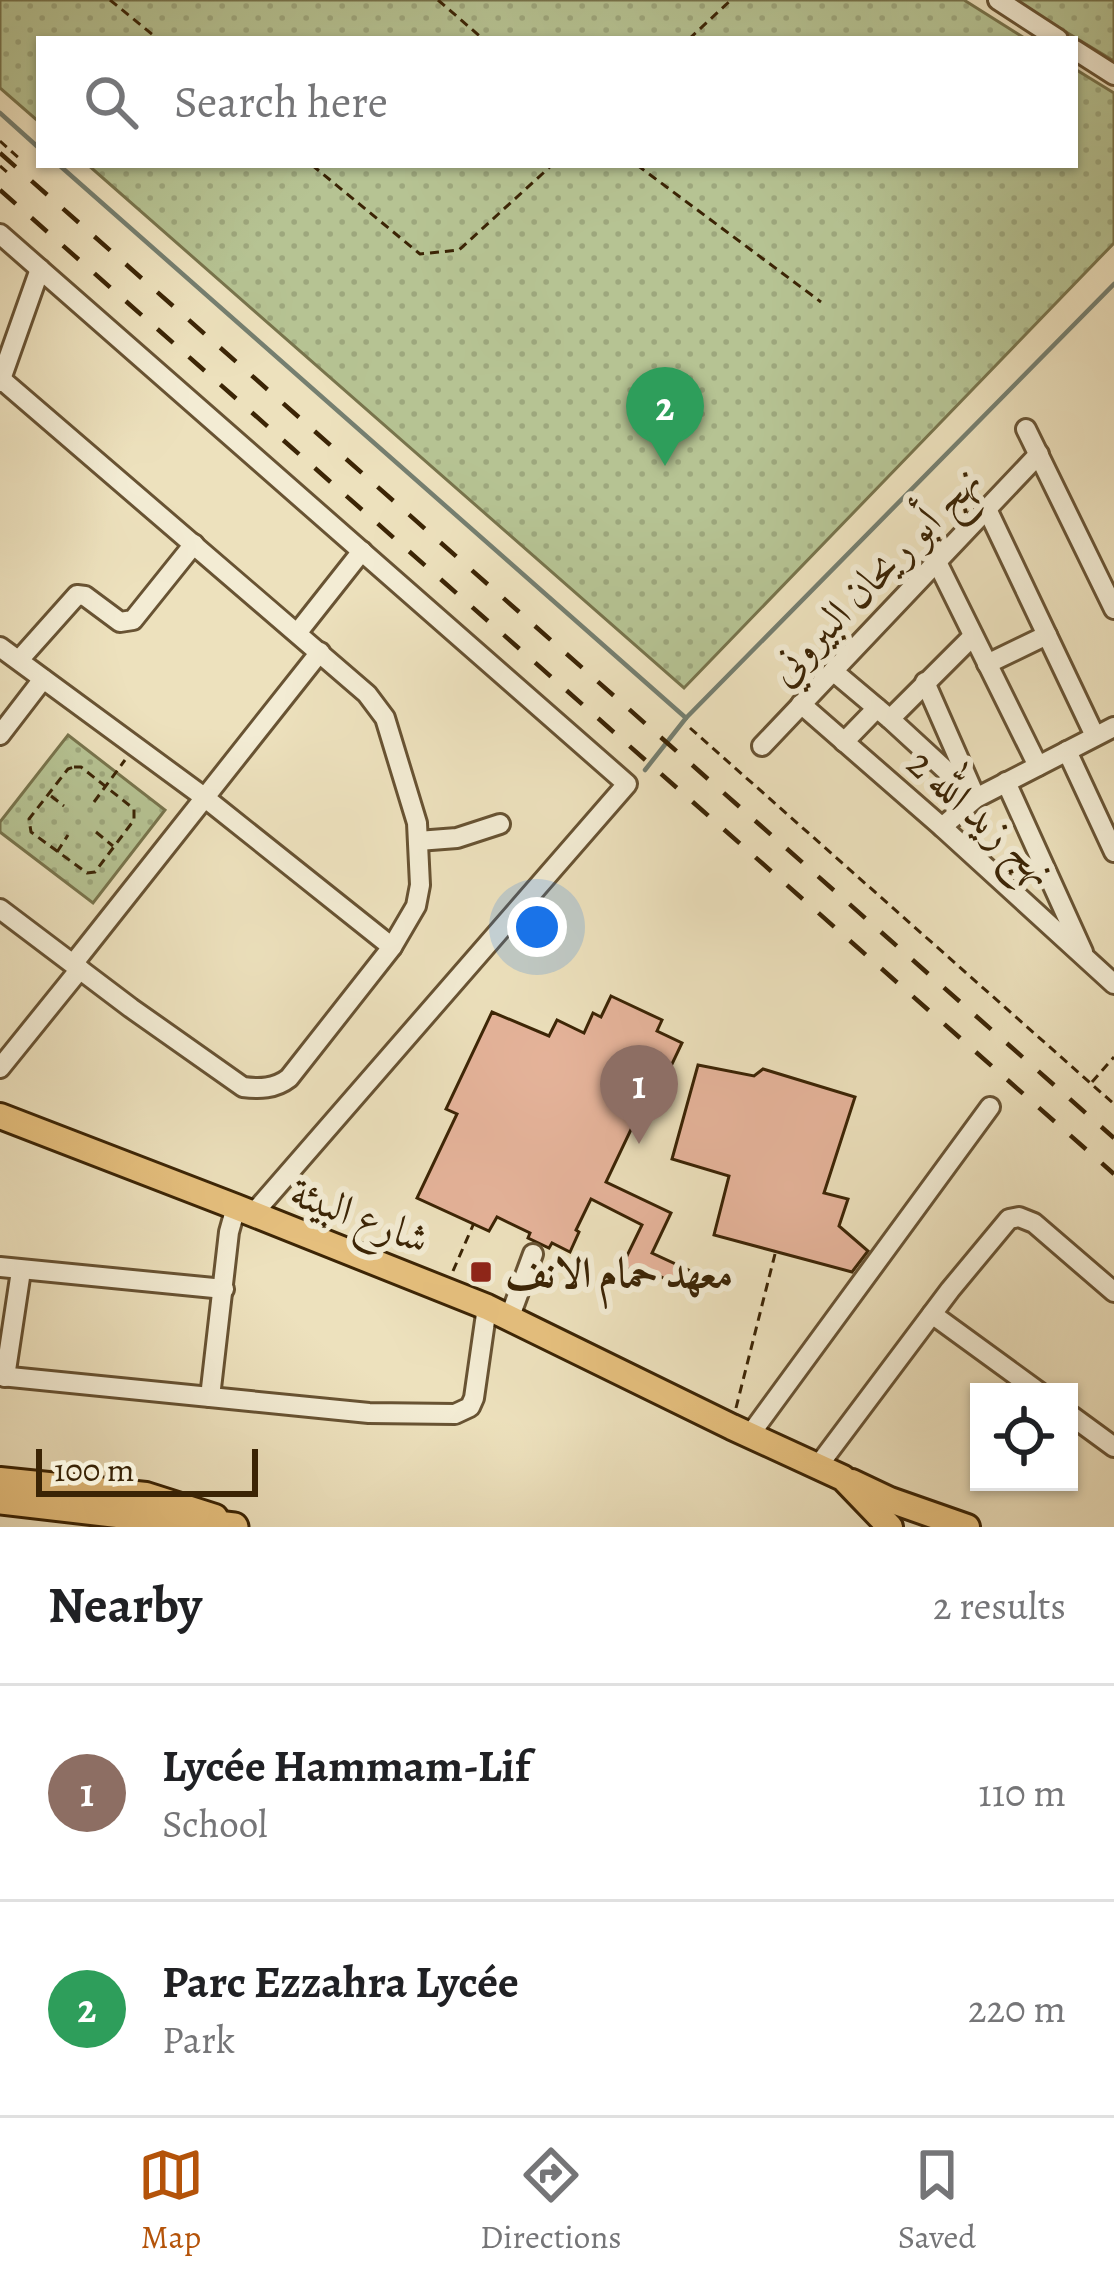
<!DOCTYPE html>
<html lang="en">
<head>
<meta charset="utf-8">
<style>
	:root { --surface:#fff; --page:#f2f2f2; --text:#202124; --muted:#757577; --line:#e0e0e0; --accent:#b45309 }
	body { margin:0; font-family:Alegreya,Amiri,serif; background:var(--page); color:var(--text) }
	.controls { position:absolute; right:36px; bottom:36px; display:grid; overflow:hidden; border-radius:0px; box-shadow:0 3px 9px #0004 }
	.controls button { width:108px; height:108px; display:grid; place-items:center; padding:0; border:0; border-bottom:3px solid var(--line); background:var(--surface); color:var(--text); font:60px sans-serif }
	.scale { position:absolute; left:36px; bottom:30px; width:222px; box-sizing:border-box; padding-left:12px; border:6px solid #3b2405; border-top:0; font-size:33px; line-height:42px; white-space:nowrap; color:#3b2405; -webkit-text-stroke:9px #f3ecd4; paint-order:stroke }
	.you { position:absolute; left:537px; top:927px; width:42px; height:42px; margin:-30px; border:9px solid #fff; border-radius:50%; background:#1a73e8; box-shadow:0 0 0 18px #1a73e833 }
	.badge { display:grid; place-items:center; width:78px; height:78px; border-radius:50%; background:var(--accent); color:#fff; font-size:39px; font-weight:700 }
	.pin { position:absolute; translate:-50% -99px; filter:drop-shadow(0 3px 6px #0008) }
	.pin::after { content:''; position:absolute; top:63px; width:42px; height:36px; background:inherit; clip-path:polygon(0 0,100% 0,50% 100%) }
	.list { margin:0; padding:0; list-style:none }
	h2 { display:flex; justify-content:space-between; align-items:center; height:156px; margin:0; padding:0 48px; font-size:51px }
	h2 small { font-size:39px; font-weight:400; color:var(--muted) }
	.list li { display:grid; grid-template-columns:78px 1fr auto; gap:36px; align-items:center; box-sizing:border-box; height:216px; padding:0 48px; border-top:3px solid var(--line) }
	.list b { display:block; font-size:45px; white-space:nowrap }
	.list p { margin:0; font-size:39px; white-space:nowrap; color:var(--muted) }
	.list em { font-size:39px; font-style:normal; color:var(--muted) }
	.icon { flex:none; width:66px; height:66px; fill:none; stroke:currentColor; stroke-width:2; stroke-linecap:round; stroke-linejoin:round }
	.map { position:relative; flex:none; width:1114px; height:1527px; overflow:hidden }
	.search { position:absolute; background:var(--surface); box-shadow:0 3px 9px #0004; left:36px; right:36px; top:36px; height:132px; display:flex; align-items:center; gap:30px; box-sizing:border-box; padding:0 42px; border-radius:0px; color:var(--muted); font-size:45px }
	.sheet { height:588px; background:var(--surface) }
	nav { display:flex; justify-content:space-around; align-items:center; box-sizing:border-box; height:168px; border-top:3px solid var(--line); background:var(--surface); font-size:33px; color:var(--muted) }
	nav a { display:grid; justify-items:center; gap:6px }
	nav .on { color:var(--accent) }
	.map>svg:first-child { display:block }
</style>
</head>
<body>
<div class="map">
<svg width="1114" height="1527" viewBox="0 0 1114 1527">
	<defs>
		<pattern id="grass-dots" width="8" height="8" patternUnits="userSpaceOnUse" patternTransform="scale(3)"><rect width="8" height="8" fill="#b6c393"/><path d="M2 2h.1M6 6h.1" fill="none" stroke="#9da77d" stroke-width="1.8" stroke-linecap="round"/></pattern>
	</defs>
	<rect width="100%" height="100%" fill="#ede1bd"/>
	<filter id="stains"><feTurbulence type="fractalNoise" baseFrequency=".00167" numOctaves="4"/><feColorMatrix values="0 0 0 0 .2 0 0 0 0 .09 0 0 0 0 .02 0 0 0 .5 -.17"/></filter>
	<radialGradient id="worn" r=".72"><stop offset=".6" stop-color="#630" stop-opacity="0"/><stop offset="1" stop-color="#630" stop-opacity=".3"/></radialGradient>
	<g fill="url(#grass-dots)" stroke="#78744c" stroke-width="3">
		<path d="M0,0H964L1026,39H39V122L0,88Z"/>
		<path d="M1020,0H1114V61L1018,3Z"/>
		<path d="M1075,69L1114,93V243L684,688L88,165H1075Z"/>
		<path d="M68,735L165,810L93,903L0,832V822Z"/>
	</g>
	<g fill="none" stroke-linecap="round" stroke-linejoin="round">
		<g stroke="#757f70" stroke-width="4.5">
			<path d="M0,113L39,148"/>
			<path d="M59,165L686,718"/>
			<path d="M645,770L686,718L1114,284"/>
		</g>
	</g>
	<g fill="#e6b49b" stroke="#3b2405" stroke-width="3">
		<path d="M611,996L662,1020L657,1031L682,1043L653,1104L645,1100L606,1182L671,1213L652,1253L708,1279L700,1297L646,1269L643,1276L622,1266L642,1225L591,1199L576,1230L579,1232L570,1252L552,1243L549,1248L528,1238L530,1233L497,1217L489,1231L417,1198L457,1114L446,1109L492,1012L549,1036L557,1020L584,1033L593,1013L601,1017Z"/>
		<path d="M698,1065L754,1076L763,1069L855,1097L824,1193L848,1199L839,1226L868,1251L852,1272L714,1235L729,1176L672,1159Z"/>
	</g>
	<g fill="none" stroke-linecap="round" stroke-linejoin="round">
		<defs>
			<g id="minor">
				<path d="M998,0L1058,39"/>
				<path d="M1075,50L1114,75"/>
				<path d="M0,234L627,784L252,1215"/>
				<path d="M0,382L40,269"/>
				<path d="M1026,429L1114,609"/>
				<path d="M987,509L1095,736"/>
				<path d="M937,562L1038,766"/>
				<path d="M298,632L362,551"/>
				<path d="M0,647L204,797L392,947"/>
				<path d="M19,660L77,595L85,596L120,622L133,620L194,544"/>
				<path d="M987,664L1047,635"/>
				<path d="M833,671L890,719L976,798"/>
				<path d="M925,682L972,789"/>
				<path d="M801,704L942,827L1114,984"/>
				<path d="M890,719L973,636"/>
				<path d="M0,735L43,679"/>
				<path d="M844,742L877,708"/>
				<path d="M762,746L1039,454"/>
				<path d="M1067,751L1114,852"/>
				<path d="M1006,782L1083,952"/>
				<path d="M942,827L976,798L1114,727"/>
				<path d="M418,841L457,838L500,824"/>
				<path d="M0,909L131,1008L243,1087C259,1089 275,1089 289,1078L392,947L416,906L420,885L417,823L385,718L367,694L1,379"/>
				<path d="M73,964L320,652"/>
				<path d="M0,1068L80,969"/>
				<path d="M0,1267L224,1289"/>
				<path d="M932,1314L1039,1392"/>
				<path d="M509,1319L533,1254"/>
				<path d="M0,1376L369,1413L455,1414L470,1407L474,1398L487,1307"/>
				<path d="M5,1377L21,1271"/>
				<path d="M210,1397L229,1232L236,1207"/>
				<path d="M1069,1414L1114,1447"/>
				<path d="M749,1436L990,1107"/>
				<path d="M818,1466L950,1290L1009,1219L1019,1217L1034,1223L1114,1292"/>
			</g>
			<g id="major">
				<path d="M0,1116L236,1207L487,1307L732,1427L843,1478L890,1527"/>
				<path d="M0,1480L146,1495L215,1517"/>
				<path d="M852,1482L890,1500L967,1527"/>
			</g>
			<path id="highway" d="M0,1500L234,1527"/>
		</defs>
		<use href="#minor" stroke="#685333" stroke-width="24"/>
		<use href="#major" stroke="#3b2405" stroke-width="30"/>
		<use href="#highway" stroke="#3b2405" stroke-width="33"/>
		<g stroke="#3b2405" stroke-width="3" stroke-dasharray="9 6" stroke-linecap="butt">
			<path d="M110,0L158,39"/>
			<path d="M438,0L483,39"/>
			<path d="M689,39L731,0"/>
			<path d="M0,141L20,159"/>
			<path d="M312,165L420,254L459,250L552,165"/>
			<path d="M637,165L821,302"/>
			<path d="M0,166L8,173"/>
			<path d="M690,728L1114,1104"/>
			<path d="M74,767H81L134,809V820L95,872L87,873L31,832L29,819L68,769Z"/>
			<path d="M51,796L64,806"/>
			<path d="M94,802L125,760"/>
			<path d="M96,832L113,846"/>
			<path d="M57,852L68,835"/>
			<path d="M1092,1082L1114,1057"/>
			<path d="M453,1271L474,1223"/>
			<path d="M736,1408L775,1254"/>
		</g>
		<use href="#minor" stroke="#f3ecd4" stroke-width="18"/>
		<use href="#major" stroke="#e6c07e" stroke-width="24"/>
		<use href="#highway" stroke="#e6c07e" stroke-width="27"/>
		<g stroke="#3b2405" stroke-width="4.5" stroke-dasharray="21 21" stroke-linecap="butt">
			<path d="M0,153L1114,1138"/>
			<path d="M0,190L1114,1174"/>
		</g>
	</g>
	<rect fill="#8f2418" stroke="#f3ecd4" stroke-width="4.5" x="469" y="1260" width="24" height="24" rx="6"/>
	<g text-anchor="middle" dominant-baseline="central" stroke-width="12" stroke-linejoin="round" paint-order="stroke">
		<g font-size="42" fill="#3b2405" stroke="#f3ecd4">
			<text transform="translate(874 575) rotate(-46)">نهج أبو ريحان البيروني</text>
			<text transform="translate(982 817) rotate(42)">نهج زيد الله 2</text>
			<text transform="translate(360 1215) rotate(21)">شارع البيئة</text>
		</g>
		<g font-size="42" font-weight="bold" fill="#3b2405" stroke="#f3ecd4" text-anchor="start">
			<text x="505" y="1272">معهد حمام الانف</text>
		</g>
	</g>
	<rect width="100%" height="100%" filter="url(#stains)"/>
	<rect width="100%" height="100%" fill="url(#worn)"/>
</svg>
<div class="controls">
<button><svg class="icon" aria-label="locate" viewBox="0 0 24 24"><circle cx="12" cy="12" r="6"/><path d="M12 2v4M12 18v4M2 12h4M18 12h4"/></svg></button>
</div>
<div class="scale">100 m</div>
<div class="you"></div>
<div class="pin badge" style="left:639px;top:1144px;background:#8d6e63">1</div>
<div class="pin badge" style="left:665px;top:466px;background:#2e9e5b">2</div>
<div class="search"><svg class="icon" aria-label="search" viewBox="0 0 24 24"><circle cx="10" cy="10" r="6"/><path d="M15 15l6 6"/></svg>Search here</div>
</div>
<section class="sheet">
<h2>Nearby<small>2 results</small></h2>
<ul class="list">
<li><span class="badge" style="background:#8d6e63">1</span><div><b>Lycée Hammam-Lif</b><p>School</p></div><em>110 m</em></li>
<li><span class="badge" style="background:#2e9e5b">2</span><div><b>Parc Ezzahra Lycée</b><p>Park</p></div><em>220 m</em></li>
</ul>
</section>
<nav>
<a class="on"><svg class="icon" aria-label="map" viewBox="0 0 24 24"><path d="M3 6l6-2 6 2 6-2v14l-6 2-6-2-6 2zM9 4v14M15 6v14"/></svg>Map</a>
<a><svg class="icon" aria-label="directions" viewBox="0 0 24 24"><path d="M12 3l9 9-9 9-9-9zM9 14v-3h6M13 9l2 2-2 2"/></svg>Directions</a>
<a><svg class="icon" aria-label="saved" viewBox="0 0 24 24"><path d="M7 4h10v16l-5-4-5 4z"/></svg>Saved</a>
</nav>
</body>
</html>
